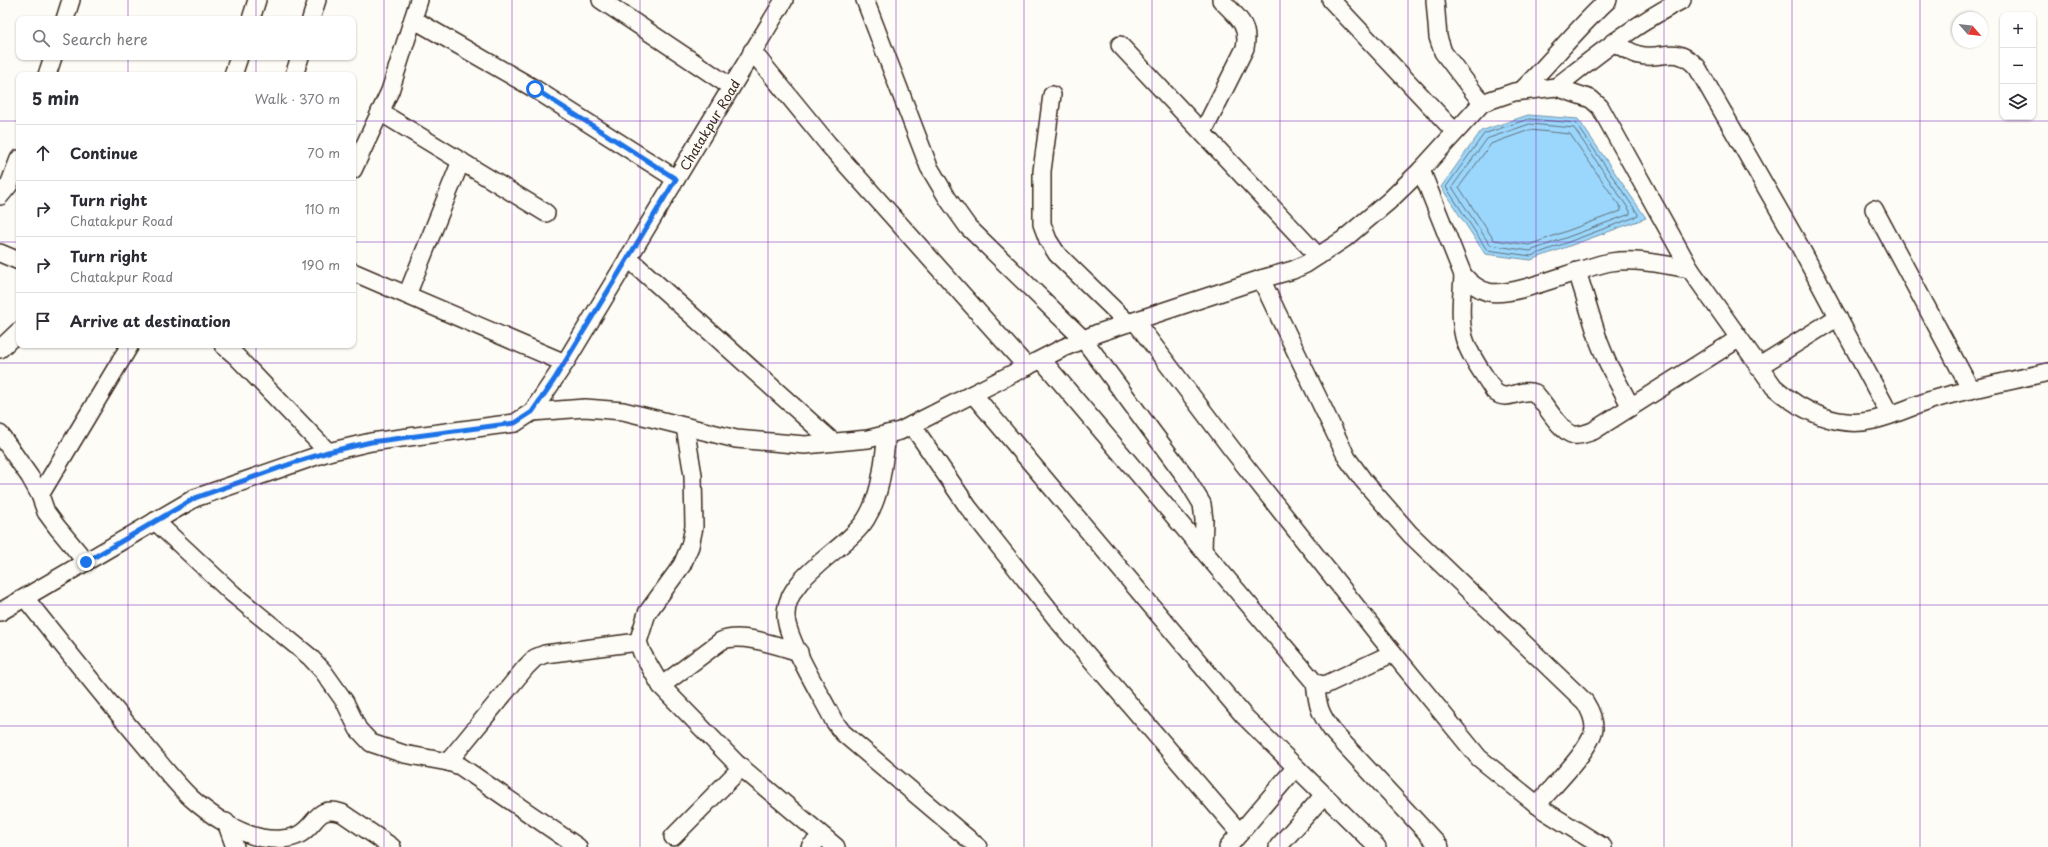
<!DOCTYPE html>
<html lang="en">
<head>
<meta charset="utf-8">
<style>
	:root { --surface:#fff; --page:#f2f2f3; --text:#2b2b33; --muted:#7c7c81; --line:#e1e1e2 }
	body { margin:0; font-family:"Playpen Sans",sans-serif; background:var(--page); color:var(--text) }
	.controls { position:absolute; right:12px; top:12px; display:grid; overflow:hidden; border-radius:8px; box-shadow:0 1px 3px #0004 }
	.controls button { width:36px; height:36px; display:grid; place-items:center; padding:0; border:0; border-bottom:1px solid var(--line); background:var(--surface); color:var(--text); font:20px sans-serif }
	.compass { position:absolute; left:1952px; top:12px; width:36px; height:36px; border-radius:50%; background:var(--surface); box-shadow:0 1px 3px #0004; rotate:117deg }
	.stop { position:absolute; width:12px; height:12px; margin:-9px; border:3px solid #1a73e8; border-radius:50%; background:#fff }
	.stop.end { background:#1a73e8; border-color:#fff; box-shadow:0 1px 4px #0008 }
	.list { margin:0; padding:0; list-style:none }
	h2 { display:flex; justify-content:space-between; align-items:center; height:52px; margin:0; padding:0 16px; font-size:17px }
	h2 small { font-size:13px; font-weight:400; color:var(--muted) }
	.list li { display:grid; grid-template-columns:26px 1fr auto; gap:12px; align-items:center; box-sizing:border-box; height:56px; padding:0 16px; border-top:1px solid var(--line) }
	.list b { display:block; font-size:15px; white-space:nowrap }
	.list p { margin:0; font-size:13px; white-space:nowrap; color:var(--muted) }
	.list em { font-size:13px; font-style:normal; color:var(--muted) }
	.icon { flex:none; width:22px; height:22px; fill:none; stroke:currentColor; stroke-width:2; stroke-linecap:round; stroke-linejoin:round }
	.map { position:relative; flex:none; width:2048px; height:847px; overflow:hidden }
	.search { position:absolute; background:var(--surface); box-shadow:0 1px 3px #0004; left:16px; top:16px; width:340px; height:44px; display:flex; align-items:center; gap:10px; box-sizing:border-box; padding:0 14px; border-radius:8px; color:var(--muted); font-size:15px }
	.panel { position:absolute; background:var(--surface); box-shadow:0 1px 3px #0004; left:16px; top:72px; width:340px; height:276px; border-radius:8px }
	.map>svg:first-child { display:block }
</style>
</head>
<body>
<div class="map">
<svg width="2048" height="847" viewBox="0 0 2048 847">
	<rect width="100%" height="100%" fill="#fdfcf7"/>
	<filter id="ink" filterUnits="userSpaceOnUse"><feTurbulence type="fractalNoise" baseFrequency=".025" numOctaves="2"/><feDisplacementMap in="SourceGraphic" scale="8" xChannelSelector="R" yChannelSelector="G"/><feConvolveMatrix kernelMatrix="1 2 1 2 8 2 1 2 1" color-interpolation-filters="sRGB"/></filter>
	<g filter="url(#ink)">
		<path fill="#9bd7fc" stroke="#7592a3" d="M1528,115L1578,119L1646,218L1531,260L1485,254L1441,187L1481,131Z"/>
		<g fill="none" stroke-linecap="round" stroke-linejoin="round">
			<g stroke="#616f77" stroke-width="1">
				<path d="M1529,119L1576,123L1638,214V216L1531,256L1487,250L1446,187L1484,134Z"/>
				<path d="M1530,124L1574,128L1630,211V214L1530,251L1490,245L1452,187L1487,139Z"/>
				<path d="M1530,130L1570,134L1621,208V211L1529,245L1494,240L1459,187L1491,144Z"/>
			</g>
			<defs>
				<g id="minor">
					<path d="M601,0L731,87"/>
					<path d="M865,0L929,167L948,199L968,227L1084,340L1185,476L1202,504L1204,520L1203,550"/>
					<path d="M1331,0L1455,132"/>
					<path d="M1435,0L1438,37L1443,52L1482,103"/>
					<path d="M65,19L71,0"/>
					<path d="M251,19L257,0"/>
					<path d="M311,19L317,0"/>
					<path d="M413,19L535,89L676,179"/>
					<path d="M1613,42C1621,46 1630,53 1639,55C1663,61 1674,43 1697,67L1799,245L1890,415"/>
					<path d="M1120,45L1318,256"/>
					<path d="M752,51L828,144L1027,367"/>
					<path d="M47,75L53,57"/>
					<path d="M233,75L239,57"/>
					<path d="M294,75L300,57"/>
					<path d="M1556,87C1596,56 1636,23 1682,0"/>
					<path d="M1522,90C1552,61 1577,28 1608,0"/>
					<path d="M1052,95L1042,171V224L1048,240L1057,254L1128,323"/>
					<path d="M380,112L546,213"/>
					<path d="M1203,132L1245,48C1250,24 1236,16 1221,0"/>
					<path d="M353,170L390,91L419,0"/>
					<path d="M1421,170L1463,275C1470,283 1477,289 1488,292C1515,298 1580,267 1611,262C1638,258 1664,265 1690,269"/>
					<path d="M0,196L9,185L19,159"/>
					<path d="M1874,209L1971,390"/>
					<path d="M0,253L19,261"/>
					<path d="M628,258L833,442"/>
					<path d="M1577,271L1599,342L1608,364L1631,407"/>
					<path d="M353,272L565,363"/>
					<path d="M1463,275C1462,295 1459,317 1464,337C1469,356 1484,374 1494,391C1507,404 1520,387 1535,393C1545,403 1561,433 1574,435C1581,436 1587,433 1593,431L1738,339"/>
					<path d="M1261,279L1347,458L1363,480L1410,534L1585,702C1590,710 1594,718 1594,728C1592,749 1551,788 1537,805"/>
					<path d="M407,295L461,161"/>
					<path d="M1135,321L1231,448L1381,638L1479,758L1545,811L1603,847"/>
					<path d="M223,345L236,356L328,452"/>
					<path d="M0,349L19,331"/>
					<path d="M1042,360L1315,683L1325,685L1393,653"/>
					<path d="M1758,367L1838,317"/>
					<path d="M973,394L1244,716L1377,847"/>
					<path d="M532,412L585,408L623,411L736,439L805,445L868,439L900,431L1063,348L1098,333L1261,279L1293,270L1306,264L1344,239L1389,201L1421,170L1482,103L1514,92L1556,87L1591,99L1600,107L1690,269L1774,387C1801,411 1838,429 1874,420C1896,415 1916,404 1938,398C1974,388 2011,381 2048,372"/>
					<path d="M912,425L968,507L1059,622L1240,833"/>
					<path d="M685,427L693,475L694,527L690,546L682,565L647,613L638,642L642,653L661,686L736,763L836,847"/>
					<path d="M0,434L30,477L40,495L46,512L57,527L86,562"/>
					<path d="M887,434C883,464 882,493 866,519C847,550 784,576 786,617C787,640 822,697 834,721L843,733L978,847"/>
					<path d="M40,495L130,345"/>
					<path d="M155,521L233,594L310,657L323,671L345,702L358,729L371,743L404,754L448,762L460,766L578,847"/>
					<path d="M25,598C64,647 103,696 143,743C159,762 174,782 191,798C210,815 237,833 262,838C273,840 290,840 300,834C318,823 316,805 342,813L392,847"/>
					<path id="s1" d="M0,612L195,498L328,452L371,442L515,423L532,412L565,363L784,0"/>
					<path d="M1315,683C1318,707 1319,713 1334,733L1440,847"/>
					<path d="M661,686L721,641C741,632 778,646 799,652"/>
					<path d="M448,762L526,667L535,658L545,654L638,642"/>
					<path d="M226,822L235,847"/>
					<path d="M673,837L742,767"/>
					<path d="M810,847L822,836"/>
					<path d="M1228,847L1296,767"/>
					<path d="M1278,847L1324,795"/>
				</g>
			</defs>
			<use href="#minor" stroke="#3b2a1e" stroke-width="20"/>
			<use href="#minor" stroke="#fdfcf7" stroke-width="17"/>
		</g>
	</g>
	<g fill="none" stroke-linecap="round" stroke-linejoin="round" filter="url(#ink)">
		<path stroke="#1a73e8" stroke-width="5" d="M86,562L195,498L296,462L328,452L371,442L515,423L532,412L554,380L676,179L535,89"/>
	</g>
	<path fill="none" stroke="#7b2cbf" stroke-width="1" stroke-opacity="0.55" d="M128,0V19M256,0V19M384,0V847M512,0V847M640,0V847M768,0V847M896,0V847M1024,0V847M1152,0V847M1280,0V847M1408,0V847M1536,0V847M1664,0V847M1792,0V847M1920,0V847M128,57V75M256,57V75M0,121H19M353,121H2048M0,242H19M353,242H2048M128,345V847M256,345V847M0,363H2048M0,484H2048M0,605H2048M0,726H2048"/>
	<g text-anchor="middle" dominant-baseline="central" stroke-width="3" stroke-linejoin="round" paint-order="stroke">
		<g font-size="13" fill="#3b2a1e" stroke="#fdfcf7">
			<text stroke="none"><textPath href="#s1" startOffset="914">Chatakpur Road</textPath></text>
		</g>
	</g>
</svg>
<div class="controls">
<button>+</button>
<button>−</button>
<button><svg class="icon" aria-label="layers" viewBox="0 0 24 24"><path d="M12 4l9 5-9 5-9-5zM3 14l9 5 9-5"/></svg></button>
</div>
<svg class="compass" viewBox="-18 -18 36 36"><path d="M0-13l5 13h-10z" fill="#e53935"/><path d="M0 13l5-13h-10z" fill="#7c7c81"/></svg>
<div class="stop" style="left:535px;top:89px"></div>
<div class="stop end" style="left:86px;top:562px"></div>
<div class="search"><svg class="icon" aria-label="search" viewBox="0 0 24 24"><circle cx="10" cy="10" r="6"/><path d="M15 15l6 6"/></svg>Search here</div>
<section class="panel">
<h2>5 min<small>Walk · 370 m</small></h2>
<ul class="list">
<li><svg class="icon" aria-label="ahead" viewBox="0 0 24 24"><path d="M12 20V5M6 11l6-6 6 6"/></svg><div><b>Continue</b></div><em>70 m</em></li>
<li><svg class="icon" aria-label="right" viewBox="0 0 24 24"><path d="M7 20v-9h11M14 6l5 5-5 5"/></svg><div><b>Turn right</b><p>Chatakpur Road</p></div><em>110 m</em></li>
<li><svg class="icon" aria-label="right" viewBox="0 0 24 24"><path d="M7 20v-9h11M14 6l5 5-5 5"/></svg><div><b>Turn right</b><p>Chatakpur Road</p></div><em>190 m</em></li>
<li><svg class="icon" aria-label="arrive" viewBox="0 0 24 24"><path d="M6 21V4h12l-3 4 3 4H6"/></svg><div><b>Arrive at destination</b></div></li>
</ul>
</section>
</div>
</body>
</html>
